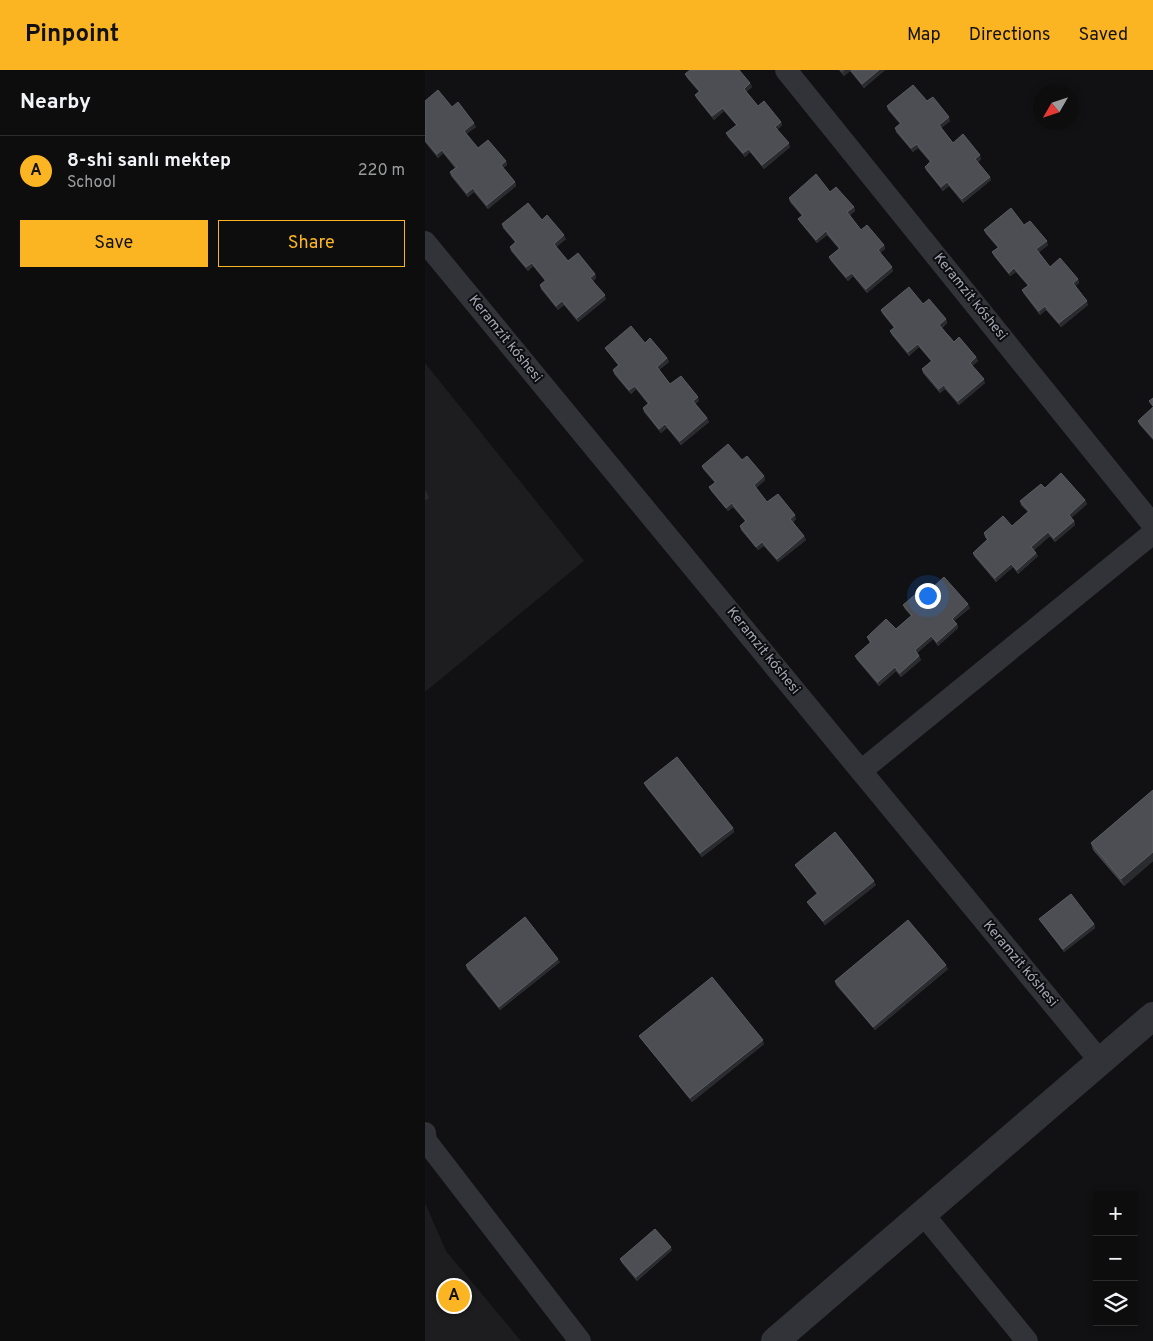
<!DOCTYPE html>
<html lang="en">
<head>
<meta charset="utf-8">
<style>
	:root { --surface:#0d0d0e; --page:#161617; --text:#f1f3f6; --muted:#9a9c9e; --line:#2d2d2e; --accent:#fbb422 }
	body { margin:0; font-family:Overpass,sans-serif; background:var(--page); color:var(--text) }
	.controls { position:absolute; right:15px; bottom:15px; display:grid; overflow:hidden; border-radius:0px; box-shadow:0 2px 8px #0003 }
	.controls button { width:45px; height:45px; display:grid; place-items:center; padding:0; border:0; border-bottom:1px solid var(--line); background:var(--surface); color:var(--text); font:25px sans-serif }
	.compass { position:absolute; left:608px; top:15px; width:45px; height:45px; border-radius:50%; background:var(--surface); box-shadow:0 2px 8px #0003; rotate:231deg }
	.you { position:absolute; left:502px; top:525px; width:18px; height:18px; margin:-12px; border:4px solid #fff; border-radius:50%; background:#1a73e8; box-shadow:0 0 0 8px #1a73e833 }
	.badge { display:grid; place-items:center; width:32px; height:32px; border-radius:50%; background:var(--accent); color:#111; font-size:16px; font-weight:700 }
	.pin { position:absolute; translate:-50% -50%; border:2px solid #fff; box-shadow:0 1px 5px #0006 }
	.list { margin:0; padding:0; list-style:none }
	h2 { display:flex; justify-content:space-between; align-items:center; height:65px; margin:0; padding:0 20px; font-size:21px }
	h2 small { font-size:16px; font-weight:400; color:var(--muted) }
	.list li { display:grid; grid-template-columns:32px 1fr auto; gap:15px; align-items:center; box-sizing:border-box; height:70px; padding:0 20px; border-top:1px solid var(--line) }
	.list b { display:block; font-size:19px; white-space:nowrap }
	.list p { margin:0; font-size:16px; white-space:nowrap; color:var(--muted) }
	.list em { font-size:16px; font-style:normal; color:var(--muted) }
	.actions { display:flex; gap:10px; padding:15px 20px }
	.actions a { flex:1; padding:11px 0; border:1px solid var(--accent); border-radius:0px; text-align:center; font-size:18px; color:var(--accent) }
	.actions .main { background:var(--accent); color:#111 }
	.icon { flex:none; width:28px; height:28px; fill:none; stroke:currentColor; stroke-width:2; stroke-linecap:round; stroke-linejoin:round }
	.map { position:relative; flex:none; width:728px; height:1271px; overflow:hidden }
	header { display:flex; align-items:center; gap:30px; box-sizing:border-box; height:70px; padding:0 25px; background:var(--accent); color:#111 }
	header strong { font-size:24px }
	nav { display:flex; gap:28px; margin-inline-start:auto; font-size:18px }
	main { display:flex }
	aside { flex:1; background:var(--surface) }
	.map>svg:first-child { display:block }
</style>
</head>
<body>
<header>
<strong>Pinpoint</strong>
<nav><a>Map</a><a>Directions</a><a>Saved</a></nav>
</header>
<main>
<aside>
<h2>Nearby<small></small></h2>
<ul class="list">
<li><span class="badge">A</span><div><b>8-shi sanlı mektep</b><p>School</p></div><em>220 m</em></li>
</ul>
<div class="actions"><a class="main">Save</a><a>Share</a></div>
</aside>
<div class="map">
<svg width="728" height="1271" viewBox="0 0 728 1271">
	<rect width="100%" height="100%" fill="#111113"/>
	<g fill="#1d1d20">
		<path d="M0,293L159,491L0,622Z"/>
		<path d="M0,1133L21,1181L96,1271H0Z"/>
	</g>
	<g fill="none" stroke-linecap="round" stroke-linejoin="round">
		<g stroke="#323338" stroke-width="22">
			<path d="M361,0L728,455"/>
			<path d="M0,172L675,991"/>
			<path d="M436,701L728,463"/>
			<path d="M0,1063L1,1071L155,1271"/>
			<path d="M498,1144L602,1271"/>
		</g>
		<path stroke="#323338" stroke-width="28" d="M350,1271L728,946"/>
	</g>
	<g fill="#424348">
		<path d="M414,0H460L439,18L425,1L419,6Z"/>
		<path d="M260,4L325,13L327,17L321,22L333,36L356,52L357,55L352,60L365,77L339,99L325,82L320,87L303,67L301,63L311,55L299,41L289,50L272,29L270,25L274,22L262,8Z"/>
		<path d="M0,31L27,37L51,57L41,64L53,78L81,91L82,95L78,98L90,112L91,116L63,139L49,122L43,127L26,106L25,102L30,98L18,83L13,88L0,72Z"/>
		<path d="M502,31L525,51L516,58L528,73L556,89L553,92L565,107L566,110L538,133L524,116L518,121L501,100L500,97L505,92L493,78L488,82L471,62L470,58L475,54L463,40L462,36Z"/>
		<path d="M405,122L429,137L430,141L425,145L436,160L459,175L460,179L455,183L468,201L442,223L428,206L423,211L406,191L404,187L414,179L402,165L392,173L375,152L373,149L377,146L365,132L364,128Z"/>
		<path d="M117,150L141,169L131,177L143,191L170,204L171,208L168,211L181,229L153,252L139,235L133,240L116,219L115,215L120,211L108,196L103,201L86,181L85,177L90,172L78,158L77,154Z"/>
		<path d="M599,155L623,175L614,182L625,197L653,209L654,213L650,216L663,235L636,257L621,240L615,245L599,224L597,220L603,216L591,202L585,206L569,186L567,182L573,178L561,164L559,160Z"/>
		<path d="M498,234L521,249L522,253L517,258L529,272L551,287L553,291L547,296L560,313L534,335L520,319L515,323L498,303L497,299L506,291L494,277L484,286L467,265L465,261L469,258L457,243L456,240Z"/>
		<path d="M220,273L242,288L244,292L234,300L245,314L274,331L270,334L282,348L284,352L256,375L242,358L236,363L219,342L218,338L223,334L211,319L206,324L189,304L188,300L193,295L182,281L180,278Z"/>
		<path d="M728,328V370L714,354L713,351L728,337L724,331Z"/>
		<path d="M317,390L339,406L340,410L331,418L342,432L371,449L368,452L379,466L381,470L353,492L339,476L333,480L316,460L315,456L320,451L308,437L303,441L286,421L284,417L290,413L278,399L277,396Z"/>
		<path d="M620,418L660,430L662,434L646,448L649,451L650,455L630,472L625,466L609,480L613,486L593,504L588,497L571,512L549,486L548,483L562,470L560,467L559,463L587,456L603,442L596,435L595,431Z"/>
		<path d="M503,522L545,538L529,551L532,554L533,558L513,576L508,569L492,583L494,586L496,590L476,607L471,601L454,616L432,590L430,586L445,573L442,567L471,559L486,546L480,539L478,535Z"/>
		<path d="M219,713L308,758L309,762L277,787L221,717Z"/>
		<path d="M728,720V791L699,816L668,780L666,773Z"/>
		<path d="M370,795L451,815L400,855L384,835L382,832L392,824L372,798Z"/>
		<path d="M614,849L669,854L670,858L639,882L616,852Z"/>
		<path d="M135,892L75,940L42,899L41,895Z"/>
		<path d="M523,899L450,960L411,915L410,911Z"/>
		<path d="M214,966L339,974L267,1032L216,969Z"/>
		<path d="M247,1180L212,1211L197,1193L195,1189Z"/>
	</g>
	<g fill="#2a2b2e">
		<path d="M420,0H425V1L419,6L417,2Z"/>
		<path d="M454,0H460L439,18L437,14Z"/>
		<path d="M325,13L327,17L320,23L319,19Z"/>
		<path d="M298,38L299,41L289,50L287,46Z"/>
		<path d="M524,47L525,51L515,59L514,55Z"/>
		<path d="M356,52L357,55L351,61L350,57Z"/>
		<path d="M49,53L51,57L40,65L39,61Z"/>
		<path d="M364,73L365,77L339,99L337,95Z"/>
		<path d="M492,74L493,78L488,82L486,78Z"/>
		<path d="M324,79L325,82L320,87L318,83Z"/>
		<path d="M17,80L18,83L13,88L12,84Z"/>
		<path d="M555,85L556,89L552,93L550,89Z"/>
		<path d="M81,91L82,95L77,99L76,95Z"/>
		<path d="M565,107L566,110L538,133L537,129Z"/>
		<path d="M90,112L91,116L63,139L62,135Z"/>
		<path d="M522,112L524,116L518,121L516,117Z"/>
		<path d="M48,118L49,122L43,127L42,123Z"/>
		<path d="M429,137L430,141L424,146L422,142Z"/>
		<path d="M401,161L402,165L392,173L391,170Z"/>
		<path d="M139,165L141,169L130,178L129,174Z"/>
		<path d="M622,171L623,175L613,183L611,179Z"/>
		<path d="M459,175L460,179L454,184L453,180Z"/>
		<path d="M107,193L108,196L103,201L101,197Z"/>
		<path d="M467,197L468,201L442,223L441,219Z"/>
		<path d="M589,198L591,202L585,206L584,203Z"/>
		<path d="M427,203L428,206L423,211L421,207Z"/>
		<path d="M170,204L171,208L166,212L165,208Z"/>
		<path d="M653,209L654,213L649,217L648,213Z"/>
		<path d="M180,225L181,229L153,252L152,248Z"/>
		<path d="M137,231L139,235L133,240L131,236Z"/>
		<path d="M662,231L663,235L636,257L634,253Z"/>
		<path d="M620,236L621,240L615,245L614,241Z"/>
		<path d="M521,249L522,253L516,258L514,255Z"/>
		<path d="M493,274L494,277L484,286L483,282Z"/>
		<path d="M551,287L553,291L546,297L545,293Z"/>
		<path d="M242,288L244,292L233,301L232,297Z"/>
		<path d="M559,309L560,313L534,335L533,331Z"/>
		<path d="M519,315L520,319L515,323L514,319Z"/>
		<path d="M210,316L211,319L206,324L204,320Z"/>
		<path d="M273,327L274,331L269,335L268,331Z"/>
		<path d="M282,348L284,352L256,375L255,371Z"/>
		<path d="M240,354L242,358L236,363L234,359Z"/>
		<path d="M339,406L340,410L330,419L329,415Z"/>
		<path d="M1,421L4,428L0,431V422Z"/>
		<path d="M660,430L662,434L645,449L644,445Z"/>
		<path d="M307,433L308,437L303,441L301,438Z"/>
		<path d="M370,445L371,449L367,452L365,449Z"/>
		<path d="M649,451L650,455L630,472L629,468Z"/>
		<path d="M623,462L625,466L608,481L606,477Z"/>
		<path d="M379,466L381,470L353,492L352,489Z"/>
		<path d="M337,472L339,476L333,480L331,477Z"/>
		<path d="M611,483L613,486L593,504L592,500Z"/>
		<path d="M586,494L588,497L571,512L570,508Z"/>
		<path d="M543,534L545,538L528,552L527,549Z"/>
		<path d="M532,554L533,558L513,576L512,572Z"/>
		<path d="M506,566L508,569L491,584L490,580Z"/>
		<path d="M494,586L496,590L476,607L475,603Z"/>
		<path d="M470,597L471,601L454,616L453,612Z"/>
		<path d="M308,758L309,762L277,787L275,783Z"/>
		<path d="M728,782V791L699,816L696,809Z"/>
		<path d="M449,811L451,815L400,855L398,851Z"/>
		<path d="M669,854L670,858L639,882L638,879Z"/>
		<path d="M133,889L135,892L75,940L74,937Z"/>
		<path d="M521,895L523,899L450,960L448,957Z"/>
		<path d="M338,970L339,974L267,1032L265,1028Z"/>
		<path d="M246,1177L247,1180L212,1211L211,1207Z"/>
	</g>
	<g fill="#4d4e54" stroke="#5a5c63">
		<path d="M265,0H314L325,13L319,19L333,36L339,31L356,52L350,57L364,73L337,95L324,79L318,83L301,63L312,55L298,38L287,46L270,25L275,21L260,4Z"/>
		<path d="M426,0H454L437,14Z"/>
		<path d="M488,15L502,31L508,27L524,47L514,55L528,73L538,64L555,85L550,89L565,107L537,129L522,112L516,117L500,97L506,91L492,74L486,78L470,58L476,53L462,36Z"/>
		<path d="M13,20L27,37L33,32L49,53L39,61L53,78L63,70L81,91L76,95L90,112L62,135L48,118L42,123L25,102L32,97L17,80L12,84L0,70V60L1,59L0,57V31Z"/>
		<path d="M391,104L405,122L411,117L429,137L422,142L436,160L442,155L459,175L453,180L467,197L441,219L427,203L421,207L404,187L415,178L401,161L391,170L373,149L378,145L364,128Z"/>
		<path d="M103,133L117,150L122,145L139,165L129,174L143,191L153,183L170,204L165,208L180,225L152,248L137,231L131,236L115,215L121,210L107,193L101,197L85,177L91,172L77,154Z"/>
		<path d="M586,138L599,155L605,151L622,171L611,179L625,197L635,188L653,209L648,213L662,231L634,253L620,236L614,241L597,220L604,215L589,198L584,203L567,182L574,177L559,160Z"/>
		<path d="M484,217L498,234L504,229L521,249L514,255L529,272L534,267L551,287L545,293L559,309L533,331L519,315L514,319L497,299L507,291L493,274L483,282L465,261L470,257L456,240Z"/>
		<path d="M206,256L220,273L225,268L242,288L232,297L245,314L256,306L273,327L268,331L282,348L255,371L240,354L234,359L218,338L224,333L210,316L204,320L188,300L194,295L180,278Z"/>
		<path d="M728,328V336L724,331Z"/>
		<path d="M728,337V368L713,351Z"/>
		<path d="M303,374L317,390L322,386L339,406L329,415L342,432L353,424L370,445L365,449L379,466L352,489L337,472L331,477L315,456L321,451L307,433L301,438L284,417L291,412L277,396Z"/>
		<path d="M636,403L660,430L644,445L649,451L629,468L623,462L606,477L611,483L592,500L586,494L570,508L548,483L563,469L559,463L578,446L587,456L604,441L595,431L616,414L620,418Z"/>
		<path d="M519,507L543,534L527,549L532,554L512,572L506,566L490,580L494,586L475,603L470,597L453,612L430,586L446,572L442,567L461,549L471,559L487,545L478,535L499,517L503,522Z"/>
		<path d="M252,687L308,758L275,783L219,713Z"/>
		<path d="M728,720V782L696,809L666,773Z"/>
		<path d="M410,762L449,811L398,851L382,832L393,823L370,795Z"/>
		<path d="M646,824L669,854L638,879L614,849Z"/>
		<path d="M100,847L133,889L74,937L41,895Z"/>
		<path d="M483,850L521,895L448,957L410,911Z"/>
		<path d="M287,907L338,970L265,1028L214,966Z"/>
		<path d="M230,1159L246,1177L211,1207L195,1189Z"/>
	</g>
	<g text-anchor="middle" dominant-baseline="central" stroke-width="4" stroke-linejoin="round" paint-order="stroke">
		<g font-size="14" fill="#a2a7b4" stroke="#0c0c0e">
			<text transform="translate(545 227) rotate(51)">Keramzit kóshesi</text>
			<text transform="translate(80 269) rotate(51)">Keramzit kóshesi</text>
			<text transform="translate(338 581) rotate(51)">Keramzit kóshesi</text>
			<text transform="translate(595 894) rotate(50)">Keramzit kóshesi</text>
		</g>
	</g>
</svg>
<div class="controls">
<button>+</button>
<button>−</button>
<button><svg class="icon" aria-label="layers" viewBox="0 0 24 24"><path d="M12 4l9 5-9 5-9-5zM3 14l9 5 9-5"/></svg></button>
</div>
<svg class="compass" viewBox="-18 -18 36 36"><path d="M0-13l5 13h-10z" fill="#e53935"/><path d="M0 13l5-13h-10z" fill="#9a9c9e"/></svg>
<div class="you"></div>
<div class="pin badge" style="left:29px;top:1226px">A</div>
</div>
</main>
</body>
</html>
